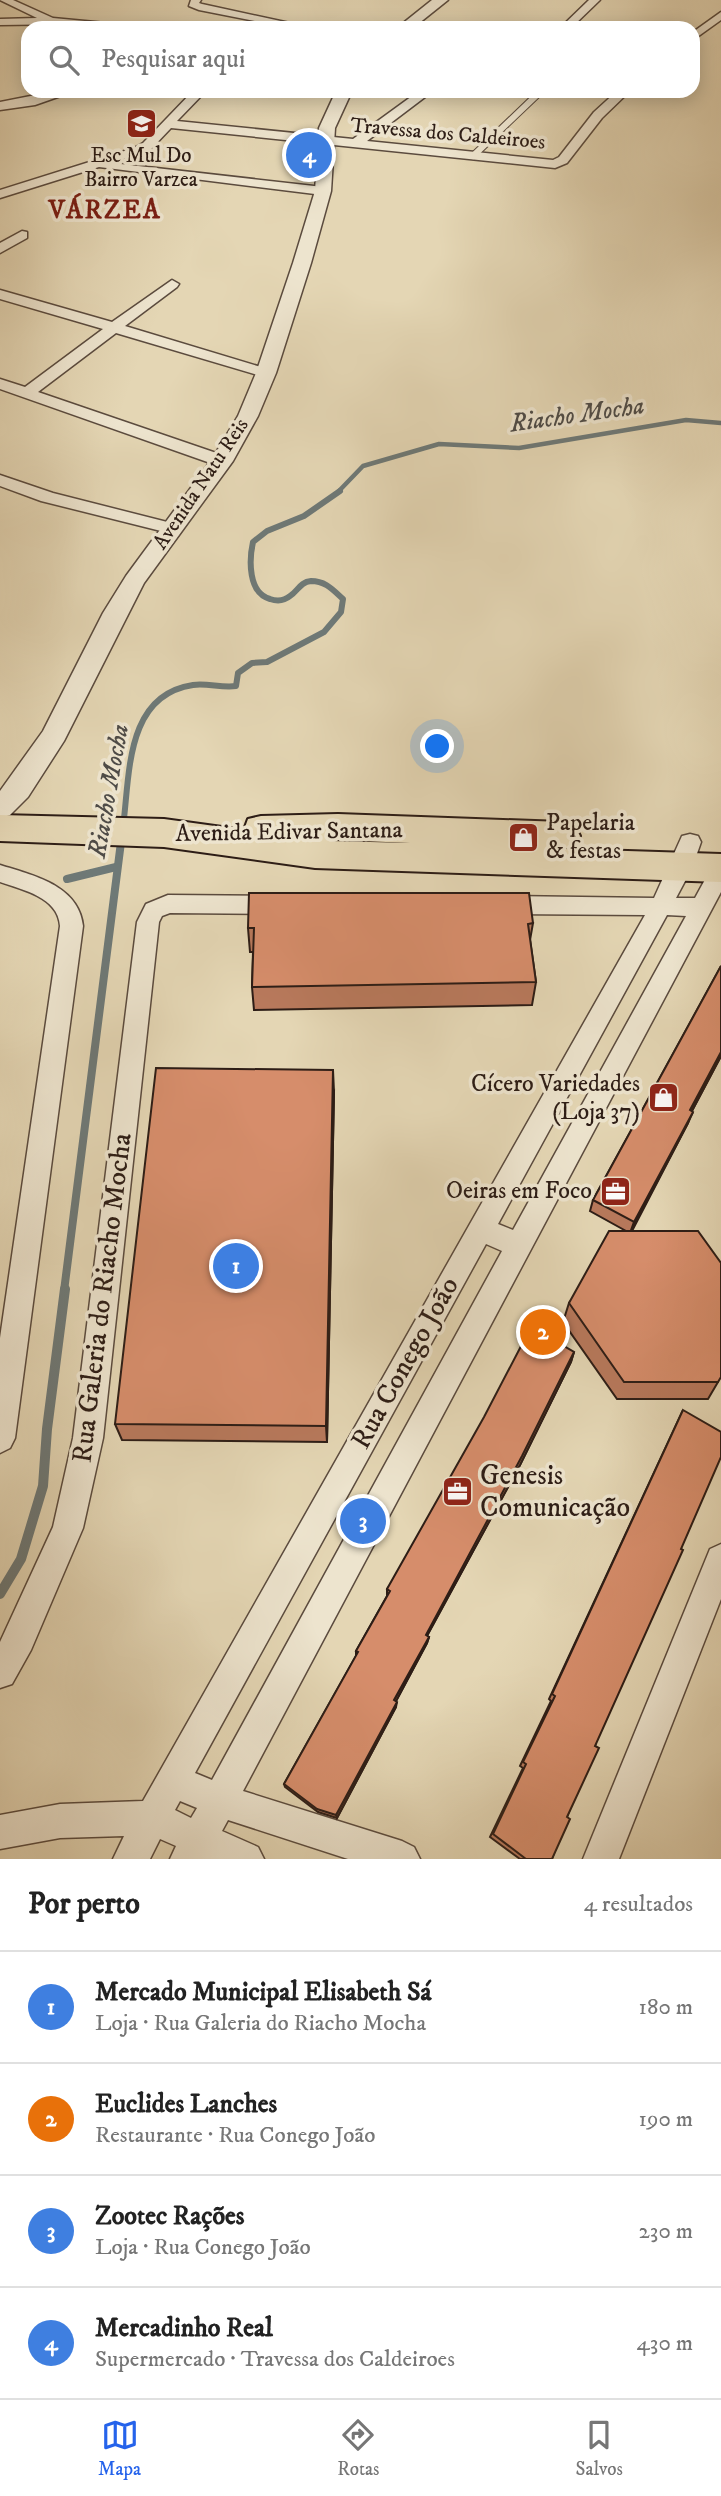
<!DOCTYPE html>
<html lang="pt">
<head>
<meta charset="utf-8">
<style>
	:root { --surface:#fff; --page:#f6f6f6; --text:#222; --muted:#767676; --line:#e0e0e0; --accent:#2563eb }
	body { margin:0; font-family:"IM FELL DW Pica",serif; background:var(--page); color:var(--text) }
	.you { position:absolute; left:438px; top:747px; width:24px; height:24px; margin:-18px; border:5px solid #fff; border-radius:50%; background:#1a73e8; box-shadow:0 0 0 10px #1a73e833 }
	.badge { display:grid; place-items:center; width:46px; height:46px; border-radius:50%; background:var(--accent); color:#fff; font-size:23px; font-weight:700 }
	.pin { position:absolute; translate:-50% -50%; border:4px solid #fff; box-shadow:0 2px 7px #0006 }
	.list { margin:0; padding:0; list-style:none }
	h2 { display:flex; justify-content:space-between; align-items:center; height:91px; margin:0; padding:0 28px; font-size:30px }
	h2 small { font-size:23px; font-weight:400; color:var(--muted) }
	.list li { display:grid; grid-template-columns:46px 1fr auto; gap:21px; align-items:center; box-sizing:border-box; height:112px; padding:0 28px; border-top:2px solid var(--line) }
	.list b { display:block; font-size:26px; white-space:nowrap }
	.list p { margin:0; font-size:23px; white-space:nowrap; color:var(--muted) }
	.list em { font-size:23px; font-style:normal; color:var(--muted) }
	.icon { flex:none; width:38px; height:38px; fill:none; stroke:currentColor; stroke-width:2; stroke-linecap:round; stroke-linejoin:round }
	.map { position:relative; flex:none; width:721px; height:1859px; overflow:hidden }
	.search { position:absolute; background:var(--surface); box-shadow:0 4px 18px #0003; left:21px; right:21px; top:21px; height:77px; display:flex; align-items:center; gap:18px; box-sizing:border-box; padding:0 24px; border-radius:21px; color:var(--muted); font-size:26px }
	.sheet { height:539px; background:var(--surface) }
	nav { display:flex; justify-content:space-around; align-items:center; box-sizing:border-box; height:98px; border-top:2px solid var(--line); background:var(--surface); font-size:19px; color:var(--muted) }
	nav a { display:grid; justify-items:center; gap:4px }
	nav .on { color:var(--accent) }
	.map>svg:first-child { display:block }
</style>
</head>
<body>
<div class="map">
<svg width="721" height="1859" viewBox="0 0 721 1859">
	<rect width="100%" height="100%" fill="#e4d6b4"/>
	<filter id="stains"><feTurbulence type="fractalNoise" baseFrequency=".00286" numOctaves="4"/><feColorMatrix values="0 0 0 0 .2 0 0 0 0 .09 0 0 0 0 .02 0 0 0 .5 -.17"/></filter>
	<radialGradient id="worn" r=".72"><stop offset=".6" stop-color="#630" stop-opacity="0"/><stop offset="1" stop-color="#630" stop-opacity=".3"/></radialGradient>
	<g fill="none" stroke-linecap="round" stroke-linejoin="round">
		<path stroke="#6e7977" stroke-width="4.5" d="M337,493L363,466L439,444L519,448L686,420L721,423"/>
		<g stroke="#6e7977" stroke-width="6">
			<path d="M123,827C130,775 125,695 193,685C207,683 222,688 236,686L238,673L252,663L267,662L324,632L341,612L343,599C333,590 326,581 311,581C300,582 298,591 290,596C284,601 276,601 270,599C248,593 249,560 253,542L267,531L304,516L340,491"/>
			<path d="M120,844L121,839"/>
		</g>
		<g stroke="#6e7977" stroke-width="8">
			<path d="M67,879L116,867"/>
			<path d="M64,1291L121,842"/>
		</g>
		<path stroke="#6e7977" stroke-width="10" d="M0,1594L21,1559L43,1486L47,1429L65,1289"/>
		<defs>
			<path id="service" d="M473,156L541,91"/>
			<g id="minor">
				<path d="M0,0H13L53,18L127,25L132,28L71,24L0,25V19L37,18Z"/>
				<path d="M191,0H201L199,3L202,4L313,28H291L199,10L189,6Z"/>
				<path d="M589,0H600L571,28H560Z"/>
				<path d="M721,12V20L693,40V32Z"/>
				<path d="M56,91H75L35,105L0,110V102Z"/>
				<path d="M193,91H206L177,121L353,139L419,91H433L367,141L553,160L559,157L594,112L617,91H630L602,118L567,163L555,168L171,128L151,149L112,163L323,187L329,191L323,195L99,167L0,198V190L134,148L143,143Z"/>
				<path d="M22,231L27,232V238L0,253V243Z"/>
				<path d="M172,280L179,284L177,287L125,326L271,370L274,373L271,376H261L116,333L38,392L228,457L230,461L228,465H216L0,389V379L25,387L103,329L0,299V290L112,322Z"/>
				<path d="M0,475L53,493L179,525L182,529L173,534L41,501L0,486Z"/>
				<path d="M690,834L698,836L701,842L692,868L676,898H695L713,865L721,863V892L243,1791L402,1841L414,1847L420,1859H348L228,1820L222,1831L258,1847L264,1859H170L176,1846L160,1839L150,1859H113L124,1836L60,1838L0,1849V1815L60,1804L143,1801L645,915L502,914L494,911L491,905L494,899L502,896L654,898L682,836ZM667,915L686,916L513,1230L498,1224ZM486,1244L502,1251L212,1780L195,1773ZM180,1801L197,1808L191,1818L175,1810Z"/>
				<path d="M0,865C32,875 79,885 83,926L15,1438L10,1448L0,1453V1338L60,926C58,897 23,890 0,882Z"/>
				<path d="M168,895L278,896L286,899L289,905L286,911L278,914L170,913L162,916L159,922L103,1438L83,1528L31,1650L12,1684L0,1688V1642L53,1527L73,1438L137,922L146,904Z"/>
				<path d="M721,1544V1599L619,1859H583L710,1549Z"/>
			</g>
			<g id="tertiary">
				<path d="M432,0H448L413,28H397Z"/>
				<path d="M336,91H352L335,128L331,191L311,263L276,373L258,416L233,461L144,583L64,741L28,797L10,815L0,818V791L43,731L103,613L126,576L212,459L238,416L256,373L293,263L315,191L319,128Z"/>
			</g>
			<path id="trunk" d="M338,814L562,822L575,826L580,836L575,846L565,849L721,854V882L315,868L164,847L0,841V815L164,819L244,830L248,819L261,816ZM338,840L410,843L330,841Z"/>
		</defs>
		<use href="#service" stroke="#5b4b3e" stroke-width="8"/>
		<use href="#minor" stroke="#5b4b3e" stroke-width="3"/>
		<use href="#tertiary" stroke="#5b4b3e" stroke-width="3"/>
		<use href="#trunk" stroke="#2d1d16" stroke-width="4"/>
		<use href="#service" stroke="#ede4ce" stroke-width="6"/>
		<use href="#minor" fill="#ede4ce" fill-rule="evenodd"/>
		<use href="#tertiary" fill="#ede4ce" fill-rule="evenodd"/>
		<use href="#trunk" fill="#e4d6b4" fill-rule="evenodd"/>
	</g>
	<g fill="#b8795c" stroke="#2d1d16" stroke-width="2">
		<path d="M533,923L530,940L536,982L532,1005L254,1010L252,987L253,952H250L248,928Z"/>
		<path d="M721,966V1056L692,1111L688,1123L632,1231L718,1382L708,1399H617L563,1322L569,1303L626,1231L590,1211L593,1200Z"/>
		<path d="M334,1092L327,1442L122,1440L115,1424Z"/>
		<path d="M574,1352L571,1362L520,1465L427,1636L429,1637L427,1643L396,1701V1707L337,1818L318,1812L285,1787L284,1784L356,1656V1651L387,1596V1589Z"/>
		<path d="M683,1410L595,1746L567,1817L552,1859H520L490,1837L523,1768L520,1766L551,1701L549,1699Z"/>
	</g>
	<g fill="#96634b" stroke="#2d1d16" stroke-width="2">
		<path d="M721,1052V1056L686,1122L690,1110Z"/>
		<path d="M333,1070L334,1092L327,1442L326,1426Z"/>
		<path d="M693,1112L688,1123L630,1233L634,1222Z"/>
		<path d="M574,1352L571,1362L520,1465L424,1641L426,1635Z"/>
		<path d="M429,1637L427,1643L394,1705V1700Z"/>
		<path d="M397,1702L396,1707L337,1818L336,1815Z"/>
	</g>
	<g fill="#d68d6b" stroke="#2d1d16" stroke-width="2">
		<path d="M249,893H529L533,923L528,924L536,982L252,987L254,928H248Z"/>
		<path d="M721,966V1052L690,1110L693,1112L634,1222L593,1200Z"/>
		<path d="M156,1068L333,1070L326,1426L115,1424Z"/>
		<path d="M609,1231H698L721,1263V1377L718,1382H624L569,1303Z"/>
		<path d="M531,1327L574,1352L522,1456L426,1635L429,1637L394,1700L397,1702L336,1815L317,1809L284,1784L358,1652L356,1651L390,1591L387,1589L484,1417Z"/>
		<path d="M683,1410L721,1432V1457L681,1549L683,1550L595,1746L599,1748L567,1817L570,1819L552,1859H526L493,1834L526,1764L523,1762L555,1696L552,1694Z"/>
	</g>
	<defs>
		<symbol id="school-square" viewBox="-11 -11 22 22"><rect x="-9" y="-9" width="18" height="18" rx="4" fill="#8f2418" stroke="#ede4ce"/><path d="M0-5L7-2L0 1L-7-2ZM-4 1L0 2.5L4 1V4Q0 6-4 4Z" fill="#fff"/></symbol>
		<symbol id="shop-square" viewBox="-11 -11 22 22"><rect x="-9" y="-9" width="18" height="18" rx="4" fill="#8f2418" stroke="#ede4ce"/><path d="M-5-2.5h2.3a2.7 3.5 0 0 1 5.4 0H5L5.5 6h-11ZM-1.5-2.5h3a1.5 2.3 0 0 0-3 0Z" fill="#fff"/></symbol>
		<symbol id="office-square" viewBox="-11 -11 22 22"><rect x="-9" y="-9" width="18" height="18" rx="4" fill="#8f2418" stroke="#ede4ce"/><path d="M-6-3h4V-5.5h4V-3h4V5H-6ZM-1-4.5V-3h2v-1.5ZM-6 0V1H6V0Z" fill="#fff"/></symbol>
	</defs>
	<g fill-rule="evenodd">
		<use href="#school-square" x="124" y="106" width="35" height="35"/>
		<use href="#shop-square" x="506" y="820" width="35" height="35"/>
		<use href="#shop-square" x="646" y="1080" width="35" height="35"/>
		<use href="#office-square" x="598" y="1174" width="35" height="35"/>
		<use href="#office-square" x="440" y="1474" width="35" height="35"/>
	</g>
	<g text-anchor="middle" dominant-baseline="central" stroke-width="7" stroke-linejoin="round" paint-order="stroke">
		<g font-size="21" fill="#2d1d16" stroke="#ede4ce">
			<text transform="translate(448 134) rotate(5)">Travessa dos Caldeiroes</text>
			<text transform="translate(201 484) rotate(-56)">Avenida Natu Reis</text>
		</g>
		<g font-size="21" fill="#2d1d16" stroke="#ede4ce">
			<text x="141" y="156">Esc Mul Do<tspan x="141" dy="24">Bairro Varzea</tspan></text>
		</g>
		<g font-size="24" fill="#2d1d16" stroke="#ede4ce" text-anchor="end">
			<text x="546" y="823" text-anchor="start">Papelaria<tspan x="546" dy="28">&amp; festas</tspan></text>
			<text x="640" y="1084">Cícero Variedades<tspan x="640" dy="28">(Loja 37)</tspan></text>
			<text x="592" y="1191">Oeiras em Foco</text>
		</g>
		<g font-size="24" fill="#2d1d16" stroke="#ede4ce">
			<text transform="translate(289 832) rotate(-1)">Avenida Edivar Santana</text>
		</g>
		<g font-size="26" font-weight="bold" letter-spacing="2" fill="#7a1f14" stroke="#ede4ce">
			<text x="105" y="210">VÁRZEA</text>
		</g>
		<g font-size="26" font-style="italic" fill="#4e4b47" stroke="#ede4ce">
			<text transform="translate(577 415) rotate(-8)">Riacho Mocha</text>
			<text transform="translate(109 791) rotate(-80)">Riacho Mocha</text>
		</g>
		<g font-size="28" fill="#2d1d16" stroke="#ede4ce">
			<text transform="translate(102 1298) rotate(-83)">Rua Galeria do Riacho Mocha</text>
			<text transform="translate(405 1363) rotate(-61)">Rua Conego João</text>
		</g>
		<g font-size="28" fill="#2d1d16" stroke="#ede4ce" text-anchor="start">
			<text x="480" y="1475">Genesis<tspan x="480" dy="32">Comunicação</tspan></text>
		</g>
	</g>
	<rect width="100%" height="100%" filter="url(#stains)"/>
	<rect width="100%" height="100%" fill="url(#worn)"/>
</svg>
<div class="you"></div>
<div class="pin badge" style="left:236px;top:1266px;background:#3f7fe0">1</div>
<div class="pin badge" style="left:543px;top:1332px;background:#e8710a">2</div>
<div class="pin badge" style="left:363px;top:1521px;background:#3f7fe0">3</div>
<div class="pin badge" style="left:309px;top:155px;background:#3f7fe0">4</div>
<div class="search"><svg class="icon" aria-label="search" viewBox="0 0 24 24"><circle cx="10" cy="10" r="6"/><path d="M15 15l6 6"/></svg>Pesquisar aqui</div>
</div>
<section class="sheet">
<h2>Por perto<small>4 resultados</small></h2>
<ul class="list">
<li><span class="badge" style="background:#3f7fe0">1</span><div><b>Mercado Municipal Elisabeth Sá</b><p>Loja · Rua Galeria do Riacho Mocha</p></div><em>180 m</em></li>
<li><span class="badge" style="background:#e8710a">2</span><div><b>Euclides Lanches</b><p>Restaurante · Rua Conego João</p></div><em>190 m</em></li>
<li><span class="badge" style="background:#3f7fe0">3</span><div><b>Zootec Rações</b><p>Loja · Rua Conego João</p></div><em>230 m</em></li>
<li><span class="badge" style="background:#3f7fe0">4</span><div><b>Mercadinho Real</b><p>Supermercado · Travessa dos Caldeiroes</p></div><em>430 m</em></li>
</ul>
</section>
<nav>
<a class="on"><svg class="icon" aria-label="map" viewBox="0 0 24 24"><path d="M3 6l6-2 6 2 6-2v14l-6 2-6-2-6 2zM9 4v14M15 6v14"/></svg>Mapa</a>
<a><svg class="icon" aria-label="directions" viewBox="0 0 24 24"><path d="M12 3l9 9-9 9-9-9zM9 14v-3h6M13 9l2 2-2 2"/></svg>Rotas</a>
<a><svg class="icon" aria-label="saved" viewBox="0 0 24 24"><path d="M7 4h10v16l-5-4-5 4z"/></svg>Salvos</a>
</nav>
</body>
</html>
